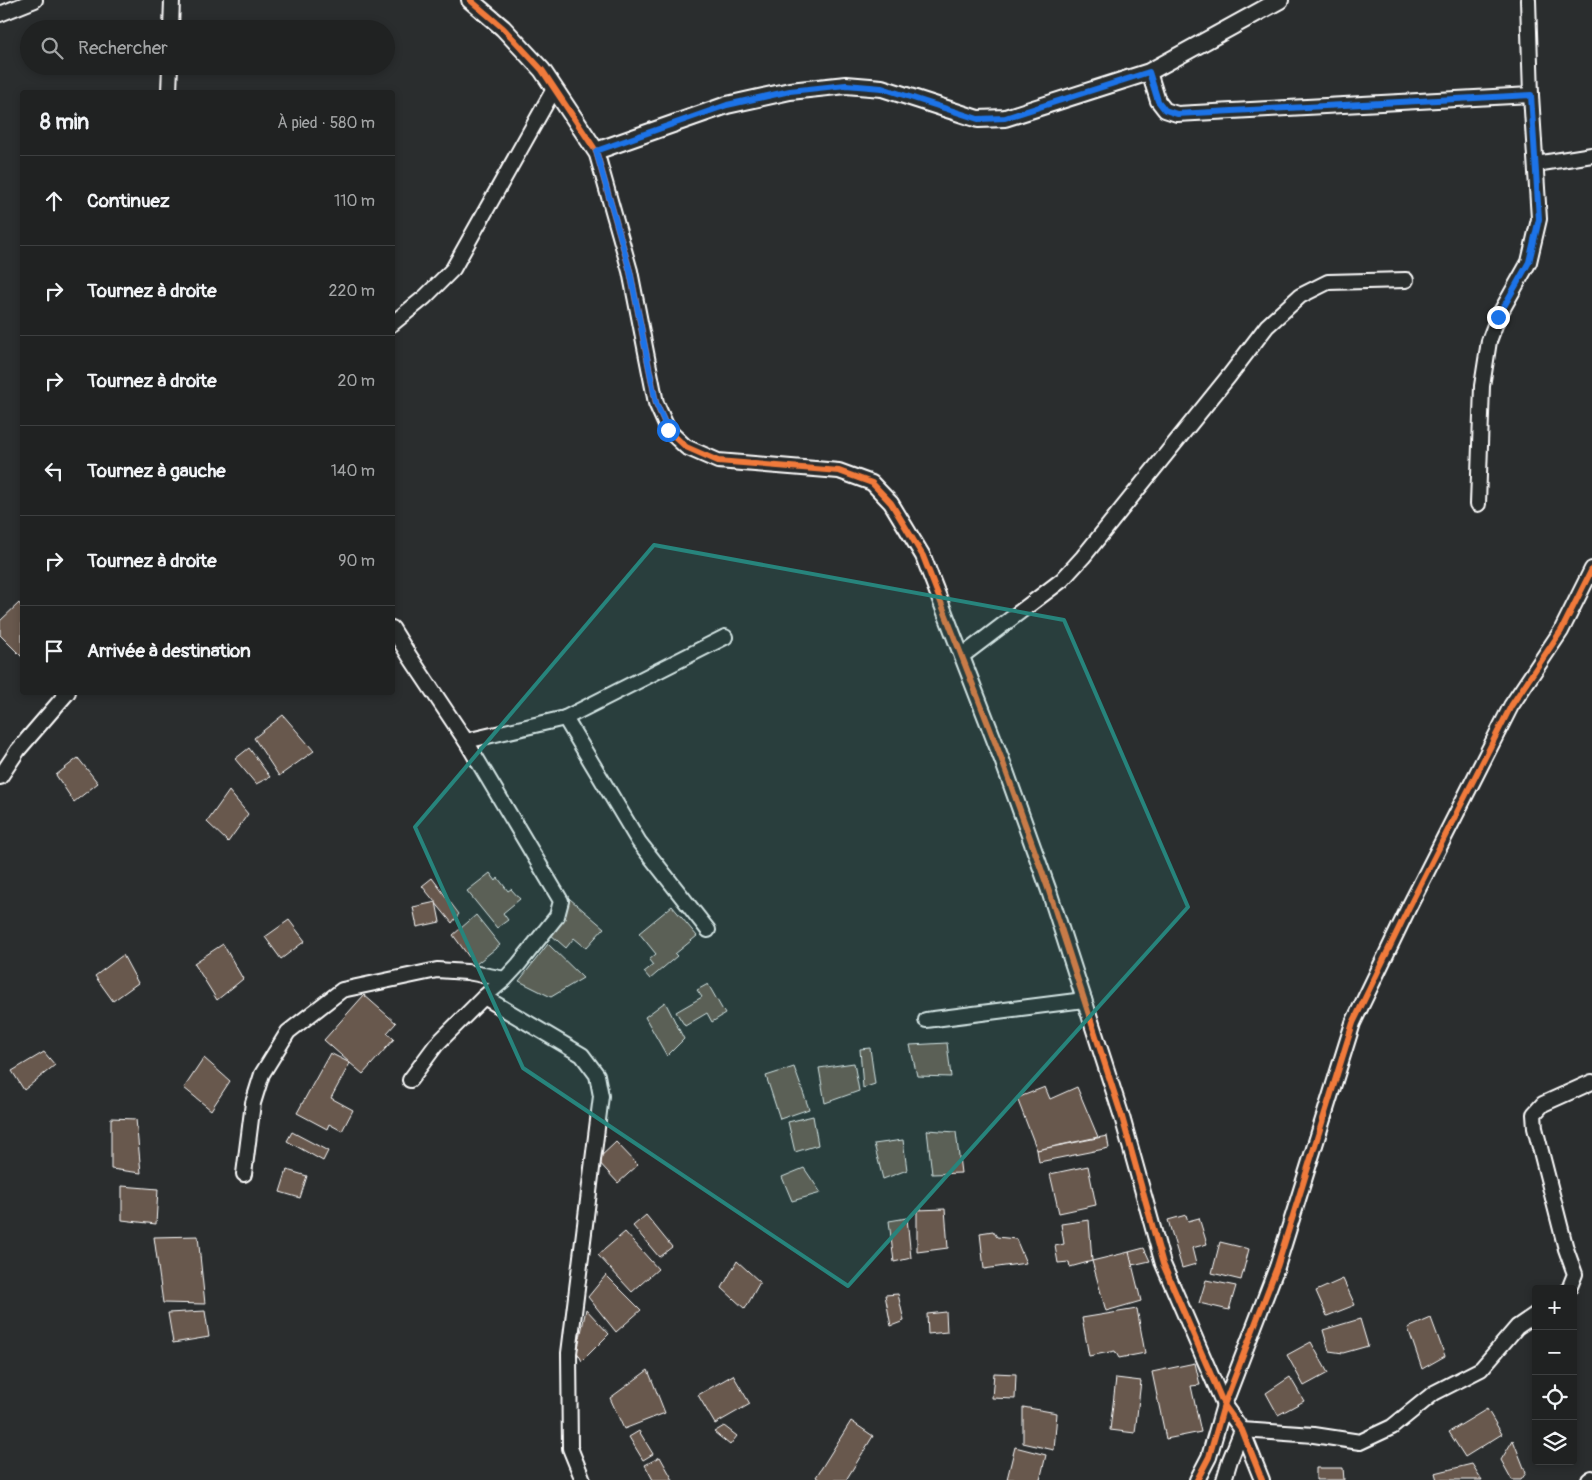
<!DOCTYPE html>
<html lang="fr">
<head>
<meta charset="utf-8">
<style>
	:root { --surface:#202222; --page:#2d2f2f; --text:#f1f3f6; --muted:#a2a4a5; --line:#3d3f40 }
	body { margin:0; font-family:Pangolin,sans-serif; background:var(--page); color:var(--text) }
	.controls { position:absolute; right:15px; bottom:15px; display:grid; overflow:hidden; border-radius:5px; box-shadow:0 2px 8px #0003 }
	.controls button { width:45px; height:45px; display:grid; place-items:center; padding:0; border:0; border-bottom:1px solid var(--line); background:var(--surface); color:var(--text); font:25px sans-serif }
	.stop { position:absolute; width:15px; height:15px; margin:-11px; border:4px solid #1a73e8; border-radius:50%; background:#fff }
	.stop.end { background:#1a73e8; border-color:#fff; box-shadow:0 1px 5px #0008 }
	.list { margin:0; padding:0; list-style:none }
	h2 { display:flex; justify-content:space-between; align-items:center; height:65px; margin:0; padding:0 20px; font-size:21px }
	h2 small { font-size:16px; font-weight:400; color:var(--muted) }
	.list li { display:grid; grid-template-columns:32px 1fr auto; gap:15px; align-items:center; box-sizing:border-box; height:90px; padding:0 20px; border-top:1px solid var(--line) }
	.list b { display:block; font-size:19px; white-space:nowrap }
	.list em { font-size:16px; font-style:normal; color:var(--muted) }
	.icon { flex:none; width:28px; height:28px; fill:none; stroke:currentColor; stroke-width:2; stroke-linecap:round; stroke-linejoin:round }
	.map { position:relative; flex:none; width:1592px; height:1480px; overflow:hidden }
	.search { position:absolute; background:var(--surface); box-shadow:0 2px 8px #0003; left:20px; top:20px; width:375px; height:55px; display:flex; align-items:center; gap:12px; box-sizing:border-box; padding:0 18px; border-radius:28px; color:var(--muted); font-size:19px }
	.panel { position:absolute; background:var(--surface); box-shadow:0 2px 8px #0003; left:20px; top:90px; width:375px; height:605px; border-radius:5px }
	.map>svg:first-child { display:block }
</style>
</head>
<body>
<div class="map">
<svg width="1592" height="1480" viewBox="0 0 1592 1480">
	<rect width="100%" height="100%" fill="#2a2d2e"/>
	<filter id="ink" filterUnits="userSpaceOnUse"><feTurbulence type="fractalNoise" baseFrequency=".02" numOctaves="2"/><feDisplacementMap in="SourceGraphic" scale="10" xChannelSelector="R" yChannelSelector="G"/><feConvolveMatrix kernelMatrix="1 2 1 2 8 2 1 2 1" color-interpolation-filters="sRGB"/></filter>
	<g filter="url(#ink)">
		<g fill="#67584e" stroke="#fff">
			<path d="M19,603L22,608V657L0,635V621Z"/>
			<path d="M283,715L314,751L279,776L254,738Z"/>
			<path d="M249,748L270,777L256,784L235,759Z"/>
			<path d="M78,758L98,783L74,802L56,775Z"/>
			<path d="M229,791L248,814L228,842L207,822Z"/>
			<path d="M490,873L496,881L498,878L508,891L511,889L520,899L503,913L508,920L497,928L467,891Z"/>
			<path d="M432,878L459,914L452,923L422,886Z"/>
			<path d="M563,893L604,928L586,948L574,938L566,948L550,934L554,912L550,909Z"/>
			<path d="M436,902L440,922L417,927L413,907Z"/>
			<path d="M672,906L697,936L675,954L677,956L650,979L644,972L653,965L649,960L656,954L639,933Z"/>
			<path d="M476,915L500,945L475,965L453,935Z"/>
			<path d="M289,920L305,941L281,959L265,937Z"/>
			<path d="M223,944L243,979L217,1000L194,963Z"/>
			<path d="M548,944L583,978L551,997L519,981Z"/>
			<path d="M123,955L138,983L113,1001L95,976Z"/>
			<path d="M708,984L725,1014L712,1022L707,1013L685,1026L676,1012L702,997L697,990Z"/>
			<path d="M364,995L396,1023L387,1033L394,1039L363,1074L350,1063L324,1040Z"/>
			<path d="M665,1002L684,1039L667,1056L645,1017Z"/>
			<path d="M947,1043L951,1077L917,1076L910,1045Z"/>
			<path d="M870,1048L875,1084L863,1088L860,1049Z"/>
			<path d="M44,1052L55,1065L24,1090L12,1071Z"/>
			<path d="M330,1053L350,1063L331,1098L353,1110L342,1131L329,1124L327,1129L297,1113Z"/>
			<path d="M204,1058L230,1081L211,1110L184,1088Z"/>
			<path d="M854,1063L859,1091L825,1103L819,1068Z"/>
			<path d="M794,1067L809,1109L780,1119L766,1076Z"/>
			<path d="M1045,1087L1050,1099L1077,1087L1098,1137L1037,1150L1017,1098Z"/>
			<path d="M813,1116L818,1145L795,1152L788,1122Z"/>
			<path d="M111,1118L136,1119L141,1173L111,1169Z"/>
			<path d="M927,1130L956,1132L961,1173L932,1174Z"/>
			<path d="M292,1132L328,1151L323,1161L287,1141Z"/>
			<path d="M1107,1136L1109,1148L1039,1162L1037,1150Z"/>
			<path d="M903,1140L907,1170L883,1179L874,1144Z"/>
			<path d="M616,1142L638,1165L618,1183L597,1160Z"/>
			<path d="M1088,1166L1096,1205L1059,1213L1050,1174Z"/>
			<path d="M804,1168L821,1193L792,1201L782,1177Z"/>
			<path d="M287,1170L307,1176L300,1198L280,1192Z"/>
			<path d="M122,1186L158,1189L156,1224L122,1220Z"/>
			<path d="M945,1209L948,1248L917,1252V1210Z"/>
			<path d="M646,1215L672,1247L659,1257L633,1226Z"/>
			<path d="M1186,1215L1188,1221L1199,1218L1207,1244L1192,1248L1196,1264L1182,1268L1168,1220Z"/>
			<path d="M907,1218L911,1258L894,1262L889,1221Z"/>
			<path d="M1089,1220L1092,1261L1070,1267L1069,1262L1058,1263L1055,1246L1064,1244L1061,1224Z"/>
			<path d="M993,1231L997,1237L1016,1239L1026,1263L984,1269L980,1233Z"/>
			<path d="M625,1232L658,1269L632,1292L598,1255Z"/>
			<path d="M198,1236L205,1304L163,1303L154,1237Z"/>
			<path d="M1220,1242L1249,1249L1241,1280L1212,1273Z"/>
			<path d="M1144,1248L1150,1261L1132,1265L1129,1252Z"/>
			<path d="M1129,1252L1141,1301L1106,1311L1092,1261Z"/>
			<path d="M737,1261L760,1282L745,1309L722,1288Z"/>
			<path d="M606,1275L641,1310L616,1332L588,1297Z"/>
			<path d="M1343,1279L1355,1305L1327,1316L1316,1291Z"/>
			<path d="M1206,1280L1236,1286L1229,1310L1199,1303Z"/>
			<path d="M898,1294L904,1321L891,1326L885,1295Z"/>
			<path d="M586,1309L609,1334L582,1361L577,1352Z"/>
			<path d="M1137,1309L1145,1353L1119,1358L1115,1351L1089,1356L1082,1318Z"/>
			<path d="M205,1311L209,1337L173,1343L168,1313Z"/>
			<path d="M946,1312L947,1332L928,1334L927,1314Z"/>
			<path d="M1431,1318L1445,1356L1422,1369L1408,1328Z"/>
			<path d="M1360,1319L1368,1346L1343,1353L1329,1351L1323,1330Z"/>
			<path d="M1311,1342L1328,1373L1304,1386L1287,1355Z"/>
			<path d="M1195,1363L1200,1385L1191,1386L1201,1432L1166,1439L1152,1372Z"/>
			<path d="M648,1370L665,1413L624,1429L610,1398Z"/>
			<path d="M994,1373L1016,1374L1015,1399L992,1398Z"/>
			<path d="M733,1375L750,1404L715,1424L698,1395Z"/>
			<path d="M1290,1377L1304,1401L1278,1415L1266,1393Z"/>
			<path d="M1116,1378L1141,1381L1135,1433L1110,1430Z"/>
			<path d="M1023,1407L1057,1413L1054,1450L1023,1443Z"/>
			<path d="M1487,1409L1502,1434L1465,1457L1449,1432Z"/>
			<path d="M851,1421L873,1436L846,1480H820L816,1477Z"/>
			<path d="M724,1426L737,1436L730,1445L714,1432Z"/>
			<path d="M639,1431L653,1454L643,1460L629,1437Z"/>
			<path d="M1513,1440L1526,1473L1521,1480H1512L1501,1460Z"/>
			<path d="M1015,1447L1046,1455L1040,1480L1007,1479Z"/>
			<path d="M660,1457L673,1480H653L645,1465Z"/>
			<path d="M1472,1464L1482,1480H1437L1435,1473Z"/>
			<path d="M1316,1468H1343L1344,1480H1316Z"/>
		</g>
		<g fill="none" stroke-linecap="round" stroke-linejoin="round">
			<defs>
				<g id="minor">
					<path d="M0,14L35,0"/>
					<path d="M171,29L172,0"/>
					<path d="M1149,72L1158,101L1165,110L1177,114L1531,95"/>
					<path d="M169,92L170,66"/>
					<path d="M596,151L630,271L656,403L668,430L686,447L718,461L839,471L872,483L891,503L923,556L1002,760L1049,891L1122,1117L1163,1264L1224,1405L1242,1430L1262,1480"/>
					<path d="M1536,164L1592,155"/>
					<path d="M392,324L425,297L453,269L554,89"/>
					<path d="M1478,504L1482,386L1489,341L1498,317L1529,262L1539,219L1531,95L1528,0"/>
					<path d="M962,656L1062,580L1083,557L1229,376L1267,326L1300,296L1328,282L1406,280"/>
					<path d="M565,718L639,842L708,930"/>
					<path d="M466,741L565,718L725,637"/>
					<path d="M0,777L18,750L68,692"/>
					<path d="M484,997L582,1055L597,1075L601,1096L569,1353L570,1448L583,1480"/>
					<path d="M926,1020L1084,1000"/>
					<path d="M410,1080L436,1045L484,997L505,979"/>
					<path d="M244,1174L253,1103L262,1074L288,1032L342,990L437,970L467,972L505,979L518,965L557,916L561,901L466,741L410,657L392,628"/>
					<path d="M1569,1289L1575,1274L1566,1249L1535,1128L1534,1114L1543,1104L1592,1082"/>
					<path d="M1242,1430L1314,1435L1360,1442L1392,1427L1434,1393L1481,1369L1517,1327L1536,1314"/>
					<path d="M1197,1480L1209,1457L1224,1405L1277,1267L1353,1023L1409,907L1511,706L1561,631L1592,569"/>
					<path d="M1224,1480L1230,1460L1242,1430"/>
					<path d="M1589,1480L1592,1478"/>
				</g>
				<path id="tertiary" d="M470,0L503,28L542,70L596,151L727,105L790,91L846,85L882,88L978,119L1005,118L1149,72L1280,0"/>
			</defs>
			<use href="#minor" stroke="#fff" stroke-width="18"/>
			<use href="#tertiary" stroke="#fff" stroke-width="20"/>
			<use href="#minor" stroke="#2a2d2e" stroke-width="14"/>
			<use href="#tertiary" stroke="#2a2d2e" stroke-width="16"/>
			<defs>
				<g id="cycleway">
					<path d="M470,0L503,28L542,70L596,151L630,271L656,403L668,430L686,447L718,461L839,471L872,483L891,503L923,556L1002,760L1049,891L1122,1117L1163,1264L1224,1405L1242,1430L1262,1480"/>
					<path d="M1197,1480L1209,1457L1224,1405L1277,1267L1353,1023L1409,907L1511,706L1561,631L1592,569"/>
				</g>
			</defs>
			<use href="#cycleway" stroke="#2a2d2e" stroke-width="9"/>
			<use href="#cycleway" stroke="#f17a3a" stroke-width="6"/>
		</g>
	</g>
	<g fill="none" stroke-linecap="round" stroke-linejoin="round" filter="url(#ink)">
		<path stroke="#1a73e8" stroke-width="6" d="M668,430L656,403L630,271L596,151L727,105L790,91L846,85L882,88L978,119L1005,118L1149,72L1158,101L1165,110L1177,114L1531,95L1539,219L1529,262L1498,317"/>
	</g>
	<path fill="#27847c" fill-opacity="0.2" stroke="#27847c" stroke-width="4" stroke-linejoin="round" d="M654,545L1064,620L1188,907L848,1286L523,1068L415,827Z"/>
</svg>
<div class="controls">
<button>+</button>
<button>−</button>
<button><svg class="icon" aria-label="locate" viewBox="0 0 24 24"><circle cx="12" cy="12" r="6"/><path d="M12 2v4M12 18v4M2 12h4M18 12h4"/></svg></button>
<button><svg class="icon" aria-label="layers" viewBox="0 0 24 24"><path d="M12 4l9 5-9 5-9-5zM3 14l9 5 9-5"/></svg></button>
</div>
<div class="stop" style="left:668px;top:430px"></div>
<div class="stop end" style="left:1498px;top:317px"></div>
<div class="search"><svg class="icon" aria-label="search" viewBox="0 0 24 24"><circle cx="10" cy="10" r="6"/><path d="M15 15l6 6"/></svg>Rechercher</div>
<section class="panel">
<h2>8 min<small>À pied · 580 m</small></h2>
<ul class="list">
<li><svg class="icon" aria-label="ahead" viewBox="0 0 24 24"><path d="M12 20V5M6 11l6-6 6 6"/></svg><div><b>Continuez</b></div><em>110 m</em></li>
<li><svg class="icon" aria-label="right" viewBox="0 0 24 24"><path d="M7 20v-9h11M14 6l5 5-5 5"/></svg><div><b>Tournez à droite</b></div><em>220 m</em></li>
<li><svg class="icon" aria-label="right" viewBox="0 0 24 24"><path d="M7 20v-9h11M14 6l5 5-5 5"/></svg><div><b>Tournez à droite</b></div><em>20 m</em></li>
<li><svg class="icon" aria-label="left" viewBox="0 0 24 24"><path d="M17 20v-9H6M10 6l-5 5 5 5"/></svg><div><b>Tournez à gauche</b></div><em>140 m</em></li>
<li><svg class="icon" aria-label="right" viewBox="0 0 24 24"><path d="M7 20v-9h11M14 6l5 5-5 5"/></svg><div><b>Tournez à droite</b></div><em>90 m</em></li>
<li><svg class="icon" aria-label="arrive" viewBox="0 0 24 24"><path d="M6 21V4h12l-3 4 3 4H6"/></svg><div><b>Arrivée à destination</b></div></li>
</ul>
</section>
</div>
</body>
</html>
